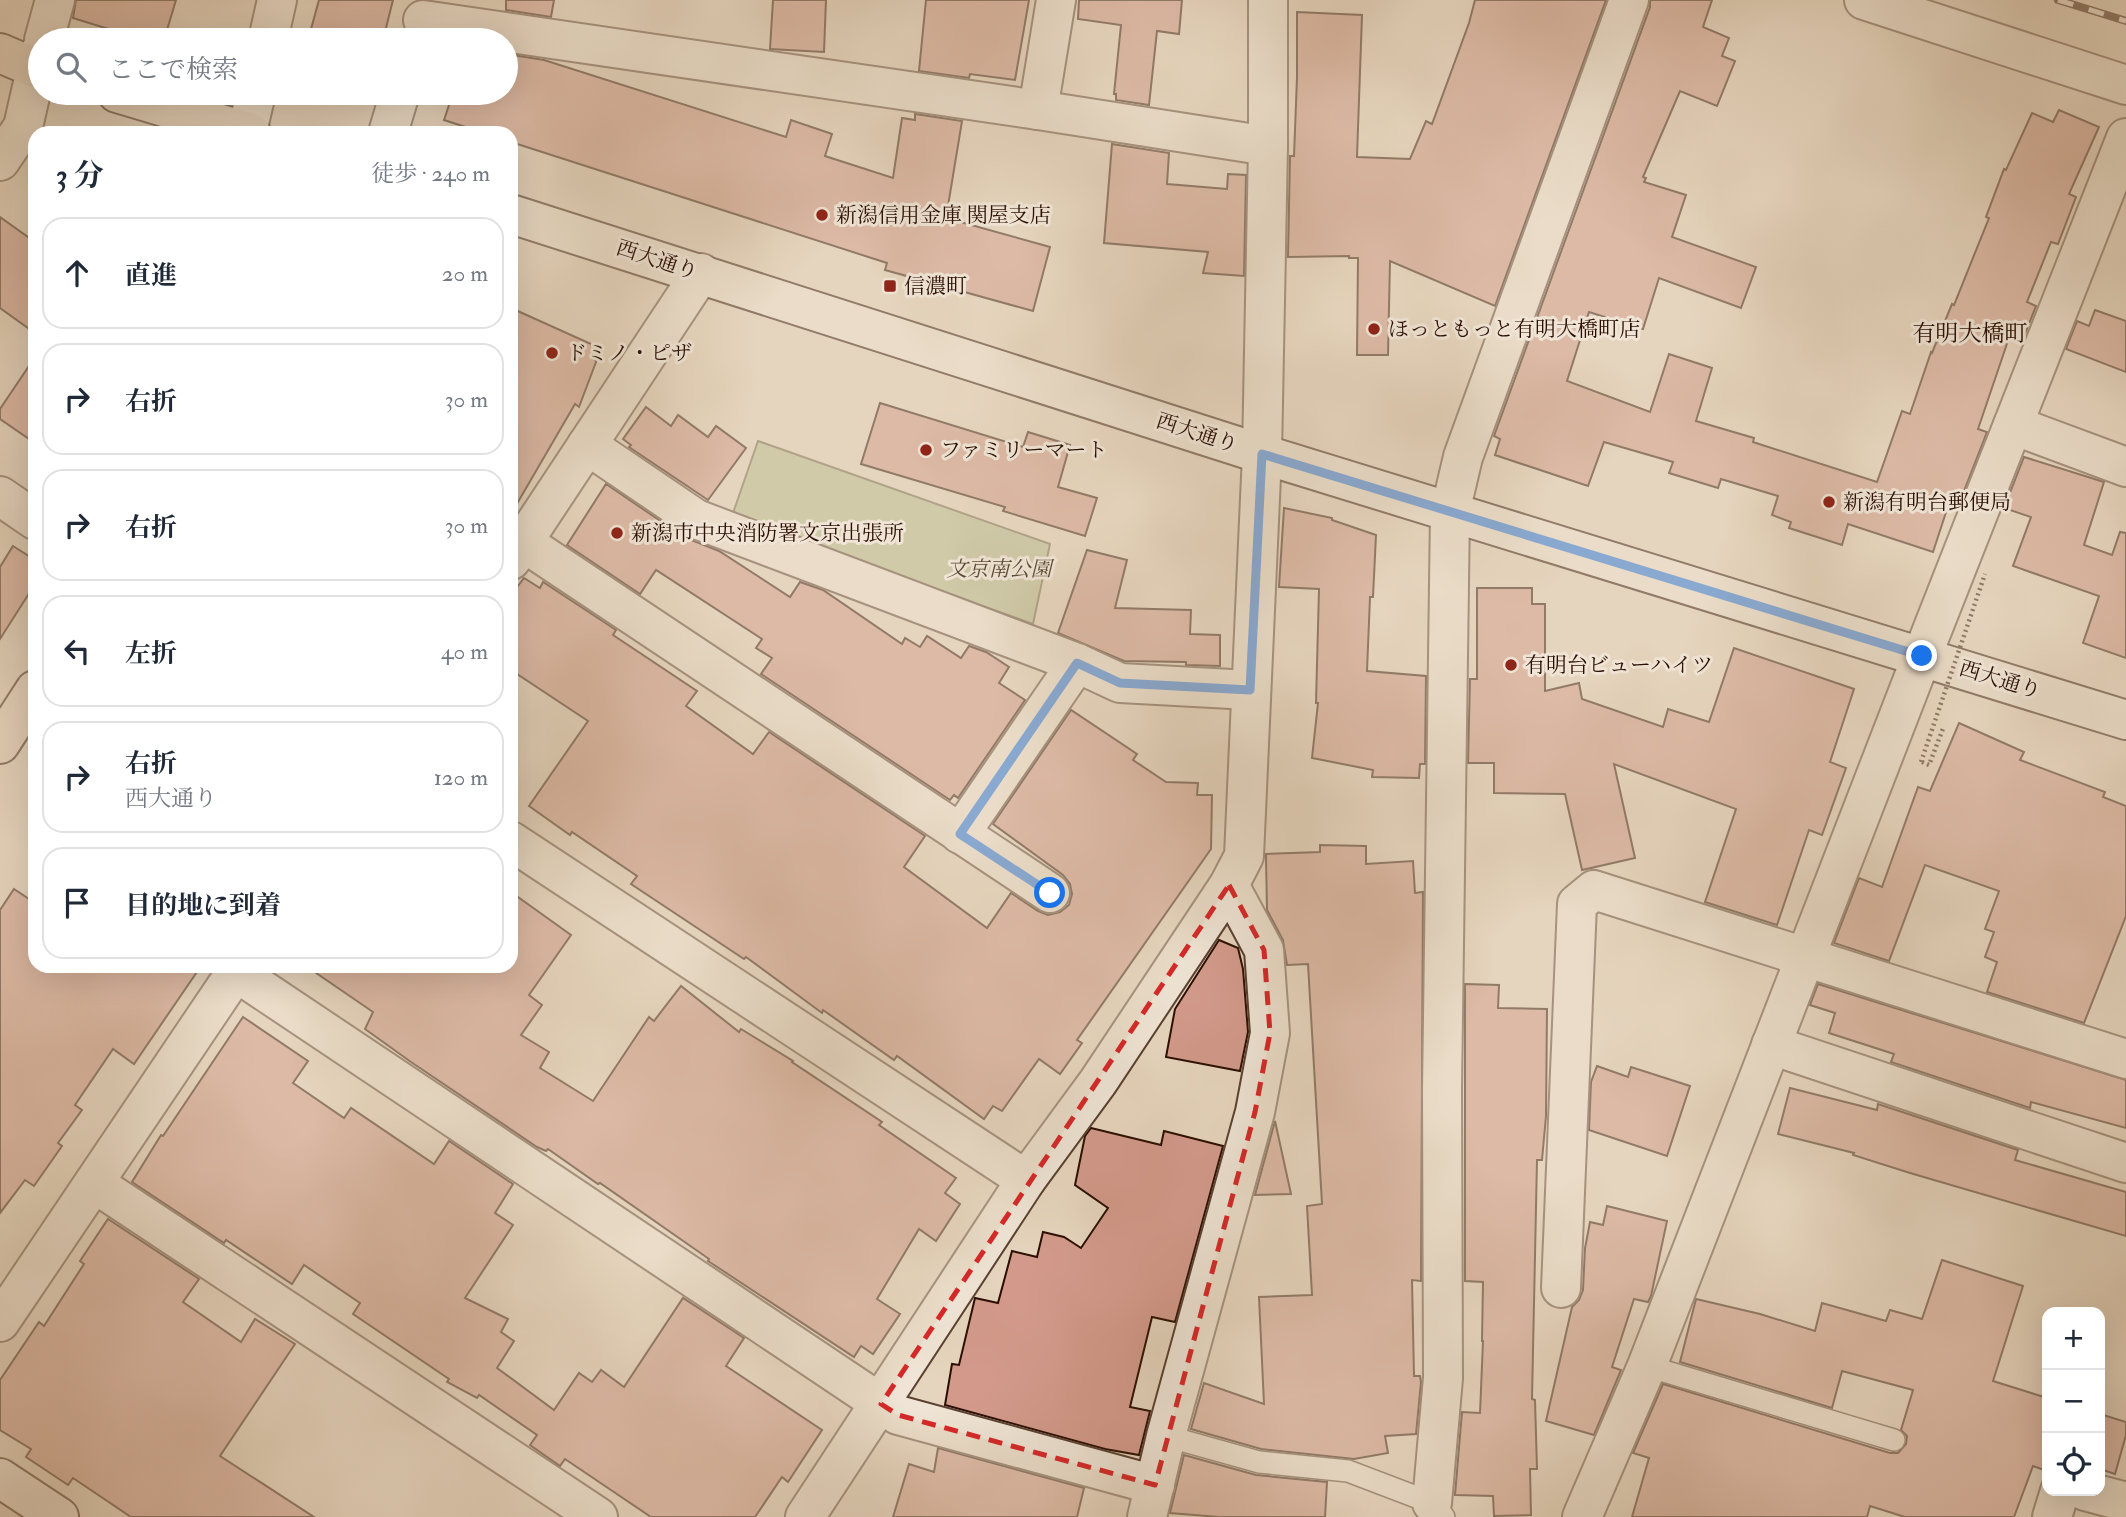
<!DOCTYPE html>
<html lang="ja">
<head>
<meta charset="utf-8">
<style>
	:root { --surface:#fff; --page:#f6f6f7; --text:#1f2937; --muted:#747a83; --line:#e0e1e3 }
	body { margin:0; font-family:"IM FELL Double Pica","Noto Serif JP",serif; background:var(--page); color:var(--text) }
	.controls { position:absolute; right:21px; bottom:21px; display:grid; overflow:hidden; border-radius:14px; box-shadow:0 7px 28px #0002 }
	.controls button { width:63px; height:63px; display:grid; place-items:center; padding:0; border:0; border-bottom:2px solid var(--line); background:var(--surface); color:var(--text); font:35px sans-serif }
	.stop { position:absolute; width:21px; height:21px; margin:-16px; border:5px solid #1a73e8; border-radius:50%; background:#fff }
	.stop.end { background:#1a73e8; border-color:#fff; box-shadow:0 2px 7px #0008 }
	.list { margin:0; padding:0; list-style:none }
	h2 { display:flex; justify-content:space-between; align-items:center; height:91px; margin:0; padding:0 28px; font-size:30px }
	h2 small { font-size:23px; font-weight:400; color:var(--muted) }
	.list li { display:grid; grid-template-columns:46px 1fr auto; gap:21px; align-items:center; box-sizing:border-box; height:112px; margin:0 14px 14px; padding:0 14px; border:2px solid var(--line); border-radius:21px }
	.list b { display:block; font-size:26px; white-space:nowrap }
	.list p { margin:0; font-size:23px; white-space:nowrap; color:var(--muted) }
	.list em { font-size:23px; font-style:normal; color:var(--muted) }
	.icon { flex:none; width:38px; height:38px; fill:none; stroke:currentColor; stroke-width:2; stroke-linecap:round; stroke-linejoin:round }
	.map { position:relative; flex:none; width:2126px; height:1517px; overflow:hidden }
	.search { position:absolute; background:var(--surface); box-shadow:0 7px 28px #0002; left:28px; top:28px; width:490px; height:77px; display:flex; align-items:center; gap:18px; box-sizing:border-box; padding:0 24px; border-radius:38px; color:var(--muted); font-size:26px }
	.panel { position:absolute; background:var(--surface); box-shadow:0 7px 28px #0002; left:28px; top:126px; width:490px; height:847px; border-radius:21px }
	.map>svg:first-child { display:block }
</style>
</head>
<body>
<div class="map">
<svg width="2126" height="1517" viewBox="0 0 2126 1517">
	<rect width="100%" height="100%" fill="#e6d5be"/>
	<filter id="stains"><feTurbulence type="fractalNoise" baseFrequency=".00286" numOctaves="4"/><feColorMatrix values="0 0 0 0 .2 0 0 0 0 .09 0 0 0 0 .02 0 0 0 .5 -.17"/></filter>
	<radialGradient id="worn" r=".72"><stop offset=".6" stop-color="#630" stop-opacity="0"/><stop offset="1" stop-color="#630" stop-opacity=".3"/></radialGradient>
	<path fill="#b7bd90" stroke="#716649" stroke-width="2" d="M758,441L1050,544L1033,624L732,516Z"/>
	<g fill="#d39a8b" stroke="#2b0e02" stroke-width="2">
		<path d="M76,0H176L164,40H144L73,18Z"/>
		<path d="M319,0H393L383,40H308Z"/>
		<path d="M506,0H554L551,17L506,10Z"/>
		<path d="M773,0H826L824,52L770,49Z"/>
		<path d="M926,0H1029L1015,80L970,74L969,78L919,71Z"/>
		<path d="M1079,0H1182L1179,34L1157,31L1149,105L1116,100V94H1114L1121,25L1078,19Z"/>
		<path d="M1475,0H1606L1495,306L1390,261L1388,355H1357L1358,258H1349V256L1288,257L1290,156H1294L1297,77V12L1362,15L1357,157L1410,159L1426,121L1432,124L1469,23Z"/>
		<path d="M1650,0H1712L1703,27L1729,38L1722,56L1735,61L1717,106L1680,91L1643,177L1646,178L1644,182L1686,195L1672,237L1756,267L1741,308L1659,278L1643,329L1589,312L1567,381L1650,412L1669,354L1712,368L1696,421L1754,438L1753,442L1877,482L1902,411L1910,414L1931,352L1932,353L1952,304L1954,305L1989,218L1986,217L2004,169L2006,170L2032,113L2053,122L2059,110L2099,127L2069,194L2076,197L2058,244L2051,242L2027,302L2036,306L2025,334L2012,329L1978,429L1987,432L1960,501L1951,497L1933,552L1848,524L1842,545L1789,528L1791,522L1772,515L1778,496L1721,479L1718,488L1669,473L1673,462L1604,442L1588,486L1495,455L1500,439L1494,436L1650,7Z"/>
		<path d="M506,54L544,60L786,137L791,120L832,134L825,156L893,178L902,118L915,120V114L962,121L946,218L1050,247L1033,311L885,270L887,263L511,142V133H484L444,120L453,93H506Z"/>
		<path d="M337,93H374L371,104L337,96Z"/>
		<path d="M1112,144L1169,153L1167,184L1227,189L1228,174L1246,175L1244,276L1203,273L1208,252L1104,243Z"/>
		<path d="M0,217L35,242V333L0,308Z"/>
		<path d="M511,308L591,344L596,362L579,407L575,404L511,514Z"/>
		<path d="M2095,310L2126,321V372L2066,349L2077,321L2089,326Z"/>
		<path d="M35,357V443L0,419V409Z"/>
		<path d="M880,403L1023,447L1028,432L1070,445L1058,487L1097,498L1085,536L1003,511L1005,507L861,464Z"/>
		<path d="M646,407L671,426L678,415L708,437L716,426L746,448L708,500L629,447L631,445L623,439Z"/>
		<path d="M2024,457L2104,482L2084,545L2112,555L2120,532L2126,533V658L2083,643L2099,596L2013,566L2031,517L2004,508Z"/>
		<path d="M606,484L684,537L719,551L790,597L800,582L823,590L902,644L905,638L920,647L927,636L961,658L969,646L986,652L1009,667L999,683L1025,700L958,798L954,795L950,800L761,674L772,658L756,648L762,639L656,570L640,594L567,545Z"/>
		<path d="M1284,508L1332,518V520L1376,535L1373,597H1370L1367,671L1426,676L1425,764H1420L1419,778L1372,777L1373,770L1312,758L1318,703H1316L1319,589L1279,587Z"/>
		<path d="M13,546L35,560V584L0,639V567Z"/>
		<path d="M1087,550L1127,560L1115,608L1191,610L1190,634L1220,635V666L1186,665V662L1124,661L1058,633Z"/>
		<path d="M524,578L540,588L543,582L616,630L613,635L697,691L686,706L753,754L769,732L925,836L904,867L987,928L1011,893L1038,911L1048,915L1060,912L1069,905L1072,894L1070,884L1063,875L993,824L1071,710L1137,754L1133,760L1166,782L1198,783L1197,795H1212L1211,849L1077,1040L1082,1043L1060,1074L1039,1059L1002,1111L993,1106L984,1119L897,1056L894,1060L823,1010L822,1013L746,957L744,959L631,884L637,876L572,832L570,835L529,806L588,721L511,670V595Z"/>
		<path d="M1477,588H1532V604H1545V691L1579,683L1582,699L1663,727L1668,709L1709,722L1734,648L1854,689L1830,762L1846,768L1822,835L1809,830L1777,925L1705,902L1736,809L1614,764L1635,858L1582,870L1565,794L1494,793V763H1468L1470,679H1477Z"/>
		<path d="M1959,723L2024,752L2020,760L2105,792L2103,797L2126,806V916L2084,1023L1987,992L1997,962L1985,957L1994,932L1985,929L1999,891L1925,865L1889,961L1834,943L1859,878L1882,887L1918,787L1930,791Z"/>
		<path d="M1320,845L1366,846V864L1413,861L1415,893L1423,892L1421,1281L1412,1280L1414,1376H1420L1421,1382L1416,1434L1385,1436L1388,1453L1354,1459L1261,1449L1191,1429L1204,1383L1264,1404L1259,1297L1312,1295L1307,1206L1322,1204L1308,964L1287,965L1283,940L1267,910L1266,858V854L1320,852Z"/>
		<path d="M14,889L35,903V966H201L134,1064L113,1049L75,1105L82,1110L58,1143L62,1146L34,1186L25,1180L0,1213V910Z"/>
		<path d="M511,892L571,935L529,995L542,1005L521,1035L549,1052L540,1068L593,1101L649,1017L654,1021L681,986L739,1032L741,1029L793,1061L792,1062L882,1122L879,1125L956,1178L945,1193L960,1204L936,1241L919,1229L877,1299L900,1314L873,1354L861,1346L854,1357L708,1261L709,1259L600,1183L598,1184L548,1149L546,1151L537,1147L411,1062L365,1029L373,1012L306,966H511Z"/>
		<path d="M1219,940L1238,948L1243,969L1248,1032L1240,1071L1166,1057L1175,1009Z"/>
		<path d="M1465,984L1499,985L1498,1008L1547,1009L1546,1116L1542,1160H1537L1532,1399L1535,1400L1537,1469H1530L1531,1515L1494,1516L1493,1496L1455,1495L1462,1412L1480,1413L1483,1341H1482L1483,1282L1465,1281Z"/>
		<path d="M1818,984L2126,1080V1128L2031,1102L2030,1108L1891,1062L1894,1054L1829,1033L1835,1013L1810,1005Z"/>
		<path d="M243,1017L308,1061L293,1083L344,1118L351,1108L434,1164L449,1141L513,1184L495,1213L513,1225L465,1298L508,1319L501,1332L514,1341L497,1368L554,1410L579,1373L592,1382L601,1370L624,1387L683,1298L744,1338L726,1366L822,1430L788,1482L782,1477L755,1517H651L565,1459L560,1466L530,1445L537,1435L479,1395L477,1398L447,1382L449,1379L353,1314L360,1303L304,1265L292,1284L226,1240L224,1243L132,1182L161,1135L163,1136Z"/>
		<path d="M1597,1066L1628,1077L1631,1067L1690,1086L1667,1156L1589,1130L1591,1082Z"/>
		<path d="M1790,1088L1877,1110L1878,1104L2018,1150L2015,1160L2126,1192V1236L1910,1173L1853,1155L1854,1153L1778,1134Z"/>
		<path d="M1275,1121L1291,1194L1255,1195Z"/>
		<path d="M1091,1128L1161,1145L1164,1131L1223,1146L1175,1322L1152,1317L1130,1407L1150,1411L1139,1455L1105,1449L945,1405L952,1364L959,1365L975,1298L998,1303L1012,1251L1037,1257L1043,1232L1064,1237L1081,1248L1108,1208L1075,1185L1085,1136Z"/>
		<path d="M1607,1206L1667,1221L1651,1296L1648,1302L1634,1299L1612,1367L1621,1370L1594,1435L1546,1421L1572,1307L1579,1300L1583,1290L1585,1248L1590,1222L1603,1225Z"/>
		<path d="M108,1219L199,1279L183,1302L241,1342L255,1319L295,1344L220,1456L314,1517H131L73,1478L68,1485L26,1457L31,1449L0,1430V1380L39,1322L44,1326L84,1264L80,1261Z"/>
		<path d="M1942,1260L2023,1286L1993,1381L2047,1398V1471L2033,1466L2014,1517H1905L1870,1506L1867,1517H1632L1649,1458L1633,1453L1663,1384L1890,1453H1898L1906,1444L1907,1436L1901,1430L1913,1390L1842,1371L1832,1408L1680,1362L1696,1299L1760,1314L1815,1331L1822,1303L1886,1321L1890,1310L1922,1319Z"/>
		<path d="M2100,1414L2126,1422V1435L2115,1474L2100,1469Z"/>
		<path d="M938,1448L1084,1488L1077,1517H893L909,1464L934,1472Z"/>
		<path d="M1184,1455L1256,1475L1327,1482L1325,1517H1219L1170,1513Z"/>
	</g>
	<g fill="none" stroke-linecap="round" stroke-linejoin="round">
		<defs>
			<g id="lane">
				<path d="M1647,1366L1894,1440"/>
				<path d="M1166,1436L1259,1462L1348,1471L1432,1503L1444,1517"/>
			</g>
			<g id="street">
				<path d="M1864,0L2126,85"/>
				<path d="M423,20L1038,110L1268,146"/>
				<path d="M44,40L55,0"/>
				<path d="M268,40L277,0"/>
				<path d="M1038,110L1056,0"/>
				<path d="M247,132L256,93"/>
				<path d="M388,133L400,93"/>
				<path d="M0,161L23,127L40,52"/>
				<path d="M2013,425L2126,467"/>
				<path d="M587,445L696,519L1077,663L1120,683L1250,690"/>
				<path d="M0,496L35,520"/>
				<path d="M523,542L1050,893"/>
				<path d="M511,560L701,273"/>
				<path d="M960,834L1077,663"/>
				<path d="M511,841L1026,1180"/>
				<path d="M236,972L898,1415L1155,1485"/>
				<path d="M1771,1045L2126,1163"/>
				<path d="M94,1183L598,1517"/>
				<path d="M1561,1288L1577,904L1594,890L2126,1059"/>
				<path d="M0,1322L240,966"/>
				<path d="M2085,1491L2126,1502"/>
				<path d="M1432,1503L1443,1378L1442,1089L1450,512L1463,457L1629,0"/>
				<path d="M805,1517L1026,1180L1098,1082L1229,885L1244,856L1262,454L1268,146V0"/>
				<path d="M1147,1517L1166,1436L1255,1112L1270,1033L1264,950L1229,885"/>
				<path d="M1582,1517L1647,1366L1922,656L2126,138"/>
				<path d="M2052,1517L2060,1491"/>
			</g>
			<g id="secondary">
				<path d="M511,214L1262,454L2126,720"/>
				<path d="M0,1478L59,1517"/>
			</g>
			<g id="highway">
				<path d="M0,53L40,70"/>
				<path d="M117,93L251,133"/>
				<path d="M0,744L35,690"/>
			</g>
		</defs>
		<use href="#lane" stroke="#5a4031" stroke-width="24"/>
		<use href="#street" stroke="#5a4031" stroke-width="42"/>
		<use href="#secondary" stroke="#2b0e02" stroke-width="42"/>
		<use href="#highway" stroke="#2b0e02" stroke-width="42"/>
		<path stroke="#2b0e02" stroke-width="4.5" stroke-dasharray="2 3.5" stroke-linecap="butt" d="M1922,762L1929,765L1944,726"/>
		<use href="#lane" stroke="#efe4d5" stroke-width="21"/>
		<use href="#street" stroke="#efe4d5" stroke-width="38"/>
		<use href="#secondary" stroke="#efe4d5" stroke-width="38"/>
		<use href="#highway" stroke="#e6d5be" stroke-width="38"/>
		<defs>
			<path id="rail" d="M2058,0L2126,21"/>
		</defs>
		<use href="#rail" stroke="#2b0e02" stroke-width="8"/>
		<use href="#rail" stroke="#efe4d5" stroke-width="5" stroke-dasharray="16" stroke-linecap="butt"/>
		<path stroke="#2b0e02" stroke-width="4.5" stroke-dasharray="2 3.5" stroke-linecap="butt" d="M1921,762L1985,574"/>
	</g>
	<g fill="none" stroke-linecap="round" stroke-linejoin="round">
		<path stroke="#1a73e8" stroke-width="9" d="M1050,893L960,834L1077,663L1120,683L1250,690L1262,454L1922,656"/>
	</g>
	<path d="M0 0H2126V1517H0ZM1229,885L1264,950L1270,1033L1255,1112L1155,1485L898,1415L881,1404Z" fill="#e6d5be" fill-opacity=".55" fill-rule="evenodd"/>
	<path fill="none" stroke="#d62828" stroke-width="5" stroke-dasharray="14 9" stroke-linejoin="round" d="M1229,885L1264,950L1270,1033L1255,1112L1155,1485L898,1415L881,1404Z"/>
	<g fill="#8f2418" stroke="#efe4d5" stroke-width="2.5">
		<circle cx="822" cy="215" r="7"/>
		<rect x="883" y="279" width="14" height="14" rx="3.5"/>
		<circle cx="1374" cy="329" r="7"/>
		<circle cx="552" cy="353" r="7"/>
		<circle cx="926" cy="450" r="7"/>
		<circle cx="1829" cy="502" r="7"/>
		<circle cx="617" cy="533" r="7"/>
		<circle cx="1511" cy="665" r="7"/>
	</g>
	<g text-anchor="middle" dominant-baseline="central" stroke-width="6" stroke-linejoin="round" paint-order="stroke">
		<g font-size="21" fill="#2b0e02" stroke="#efe4d5" text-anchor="start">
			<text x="836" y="215">新潟信用金庫 関屋支店</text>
			<text x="904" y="286">信濃町</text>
			<text x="1388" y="329">ほっともっと有明大橋町店</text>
			<text x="566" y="353">ドミノ・ピザ</text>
			<text x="940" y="450">ファミリーマート</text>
			<text x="1843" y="502">新潟有明台郵便局</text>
			<text x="631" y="533">新潟市中央消防署文京出張所</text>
			<text x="1525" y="665">有明台ビューハイツ</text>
		</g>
		<g font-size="21" fill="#2b0e02" stroke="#efe4d5">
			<text transform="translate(657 260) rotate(18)">西大通り</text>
			<text transform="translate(1197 433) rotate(18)">西大通り</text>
			<text transform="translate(2000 680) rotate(17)">西大通り</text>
		</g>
		<g font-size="21" font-style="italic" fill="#5c4b34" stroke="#efe4d5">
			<text x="999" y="569">文京南公園</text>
		</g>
		<g font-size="23" fill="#2b0e02" stroke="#efe4d5">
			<text x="1970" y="333">有明大橋町</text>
		</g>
	</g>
	<rect width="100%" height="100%" filter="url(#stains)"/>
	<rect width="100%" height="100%" fill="url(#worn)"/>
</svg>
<div class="controls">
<button>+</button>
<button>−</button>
<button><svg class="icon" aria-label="locate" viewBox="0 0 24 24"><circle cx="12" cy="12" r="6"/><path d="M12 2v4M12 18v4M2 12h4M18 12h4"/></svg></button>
</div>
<div class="stop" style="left:1050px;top:893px"></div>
<div class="stop end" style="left:1922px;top:656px"></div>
<div class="search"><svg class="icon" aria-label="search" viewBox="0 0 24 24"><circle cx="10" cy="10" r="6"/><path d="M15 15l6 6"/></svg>ここで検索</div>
<section class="panel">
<h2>3 分<small>徒歩 · 240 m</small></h2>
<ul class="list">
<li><svg class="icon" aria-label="ahead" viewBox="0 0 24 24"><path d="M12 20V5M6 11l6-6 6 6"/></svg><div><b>直進</b></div><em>20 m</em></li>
<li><svg class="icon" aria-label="right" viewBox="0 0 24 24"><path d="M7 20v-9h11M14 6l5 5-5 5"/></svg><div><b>右折</b></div><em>30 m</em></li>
<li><svg class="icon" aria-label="right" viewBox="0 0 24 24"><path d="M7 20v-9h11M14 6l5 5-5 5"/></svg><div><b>右折</b></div><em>30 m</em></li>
<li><svg class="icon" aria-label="left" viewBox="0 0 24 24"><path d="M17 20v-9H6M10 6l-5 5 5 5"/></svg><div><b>左折</b></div><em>40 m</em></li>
<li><svg class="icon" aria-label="right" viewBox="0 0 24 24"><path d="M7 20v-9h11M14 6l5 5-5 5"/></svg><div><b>右折</b><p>西大通り</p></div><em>120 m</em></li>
<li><svg class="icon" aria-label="arrive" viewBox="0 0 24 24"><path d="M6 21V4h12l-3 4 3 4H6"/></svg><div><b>目的地に到着</b></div></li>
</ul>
</section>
</div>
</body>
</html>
